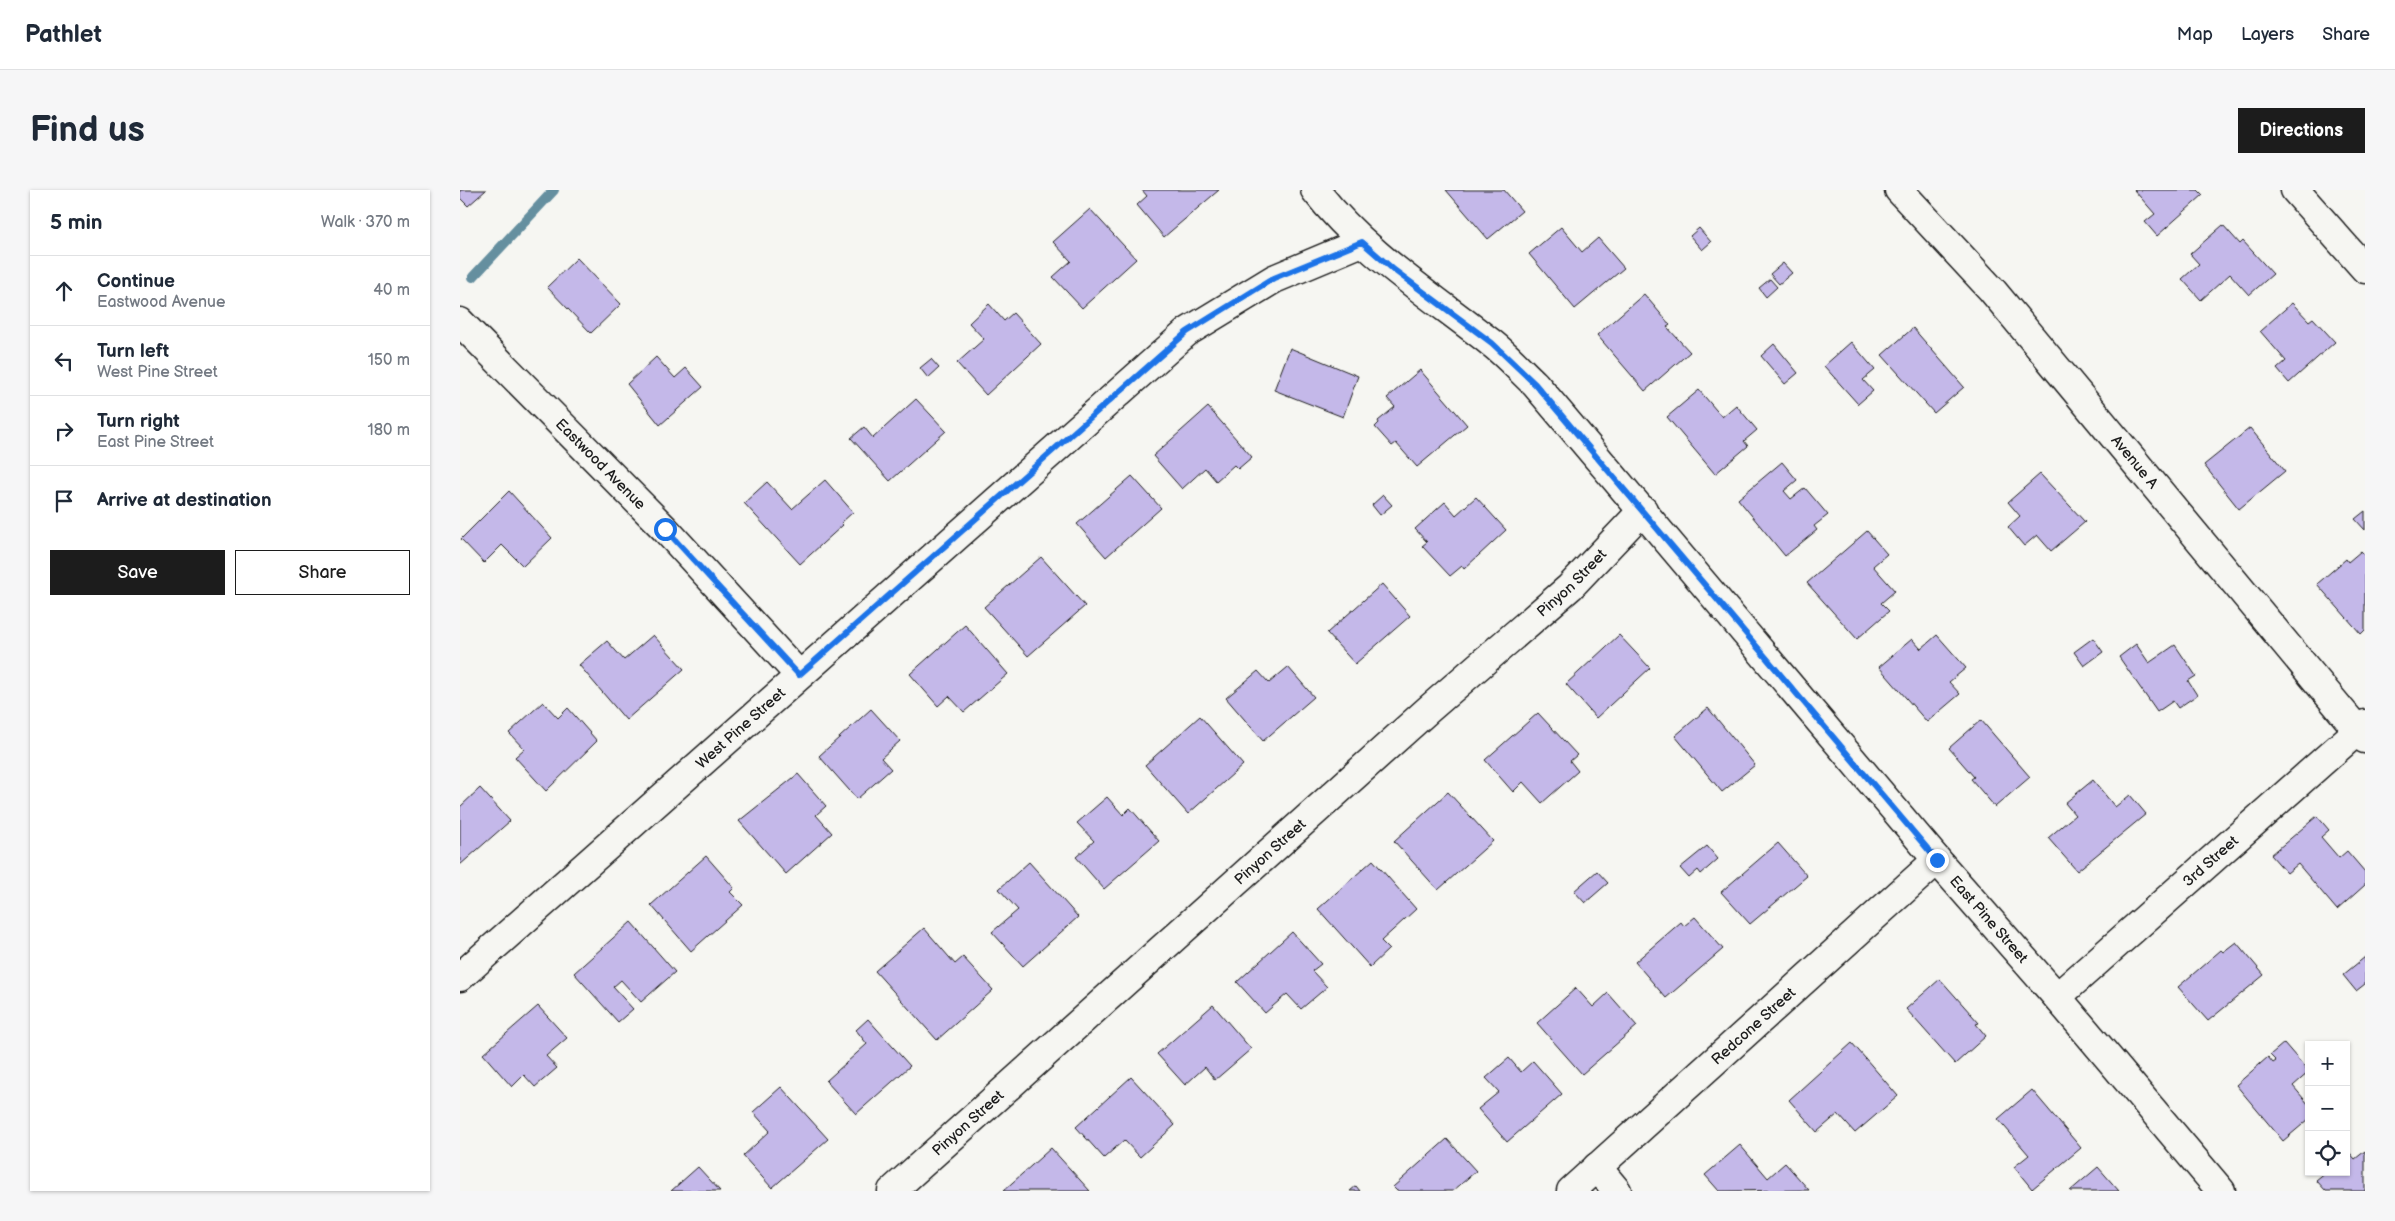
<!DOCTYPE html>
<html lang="en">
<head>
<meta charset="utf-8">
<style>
	:root { --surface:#fff; --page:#f6f6f7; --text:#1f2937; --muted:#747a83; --line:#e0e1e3; --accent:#1c1c1c }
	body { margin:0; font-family:"Balsamiq Sans",sans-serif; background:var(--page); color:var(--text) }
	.controls { position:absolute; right:15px; bottom:15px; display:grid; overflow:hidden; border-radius:0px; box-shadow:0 1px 4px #0004 }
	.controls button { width:45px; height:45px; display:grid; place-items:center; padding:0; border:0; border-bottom:1px solid var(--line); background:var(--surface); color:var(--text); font:25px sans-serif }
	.stop { position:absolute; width:15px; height:15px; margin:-11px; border:4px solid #1a73e8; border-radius:50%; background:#fff }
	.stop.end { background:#1a73e8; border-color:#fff; box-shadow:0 1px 5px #0008 }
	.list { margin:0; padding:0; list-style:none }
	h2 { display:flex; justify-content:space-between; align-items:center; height:65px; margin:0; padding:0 20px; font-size:21px }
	h2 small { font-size:16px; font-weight:400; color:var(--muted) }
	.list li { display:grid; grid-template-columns:32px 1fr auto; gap:15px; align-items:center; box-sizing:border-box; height:70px; padding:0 20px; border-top:1px solid var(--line) }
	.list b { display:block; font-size:19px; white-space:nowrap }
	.list p { margin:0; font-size:16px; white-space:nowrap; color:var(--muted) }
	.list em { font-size:16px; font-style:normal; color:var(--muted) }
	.actions { display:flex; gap:10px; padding:15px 20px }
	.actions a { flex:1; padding:11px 0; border:1px solid var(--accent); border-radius:0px; text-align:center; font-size:18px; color:var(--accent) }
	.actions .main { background:var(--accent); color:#fff }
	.icon { flex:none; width:28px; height:28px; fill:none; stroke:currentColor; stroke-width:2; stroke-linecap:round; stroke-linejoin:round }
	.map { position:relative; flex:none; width:1905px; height:1001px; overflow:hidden; border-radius:0px }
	header { display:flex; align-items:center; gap:30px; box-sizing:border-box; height:70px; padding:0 25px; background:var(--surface); border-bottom:1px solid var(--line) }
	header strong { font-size:24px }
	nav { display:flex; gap:28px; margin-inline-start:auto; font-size:18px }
	.intro { display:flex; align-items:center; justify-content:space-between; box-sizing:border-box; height:120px; padding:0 30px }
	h1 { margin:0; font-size:35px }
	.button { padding:12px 22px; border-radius:0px; background:var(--accent); color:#fff; font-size:18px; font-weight:700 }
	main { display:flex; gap:30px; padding:0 30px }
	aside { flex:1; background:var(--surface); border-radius:0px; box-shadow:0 1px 4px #0004 }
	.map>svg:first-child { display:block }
</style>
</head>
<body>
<header>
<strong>Pathlet</strong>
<nav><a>Map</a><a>Layers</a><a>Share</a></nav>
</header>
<div class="intro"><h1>Find us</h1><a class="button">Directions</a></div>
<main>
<aside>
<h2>5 min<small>Walk · 370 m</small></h2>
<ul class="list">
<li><svg class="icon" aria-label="ahead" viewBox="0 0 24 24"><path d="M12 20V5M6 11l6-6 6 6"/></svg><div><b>Continue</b><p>Eastwood Avenue</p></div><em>40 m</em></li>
<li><svg class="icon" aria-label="left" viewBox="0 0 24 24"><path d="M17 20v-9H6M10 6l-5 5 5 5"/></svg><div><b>Turn left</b><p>West Pine Street</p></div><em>150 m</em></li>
<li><svg class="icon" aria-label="right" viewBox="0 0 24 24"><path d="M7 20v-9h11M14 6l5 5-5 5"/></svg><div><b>Turn right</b><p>East Pine Street</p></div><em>180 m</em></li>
<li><svg class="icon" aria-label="arrive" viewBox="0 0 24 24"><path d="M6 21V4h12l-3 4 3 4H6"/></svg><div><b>Arrive at destination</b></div></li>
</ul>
<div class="actions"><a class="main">Save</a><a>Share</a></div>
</aside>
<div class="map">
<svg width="1905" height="1001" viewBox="0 0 1905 1001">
	<rect width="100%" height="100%" fill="#f6f6f2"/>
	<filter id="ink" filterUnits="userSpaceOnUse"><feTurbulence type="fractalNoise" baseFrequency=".02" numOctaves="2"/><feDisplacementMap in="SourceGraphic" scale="10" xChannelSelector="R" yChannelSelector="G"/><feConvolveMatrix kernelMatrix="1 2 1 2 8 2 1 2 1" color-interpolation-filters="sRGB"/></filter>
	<g filter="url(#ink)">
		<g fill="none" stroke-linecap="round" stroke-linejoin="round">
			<path stroke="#658f9f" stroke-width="10" d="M13,87L94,0"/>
		</g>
		<g fill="#c4b8e9" stroke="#1c1c1c">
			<path d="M0,0H26L8,16L0,8Z"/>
			<path d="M682,0H759L704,47L677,15L687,6Z"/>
			<path d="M986,0H1044L1062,21L1028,49Z"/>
			<path d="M1674,0H1738L1743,5L1697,46L1685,32L1695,24Z"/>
			<path d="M630,19L676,69L622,118L593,87L611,71L593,52Z"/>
			<path d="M1763,35L1780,54L1783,51L1813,84L1789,105L1770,84L1741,110L1722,89L1739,74L1730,64Z"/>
			<path d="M1101,37L1122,62L1138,48L1164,78L1115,119L1069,64Z"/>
			<path d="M1239,38L1251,52L1242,60L1230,46Z"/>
			<path d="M117,68L161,114L131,143L87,97Z"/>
			<path d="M1323,73L1332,83L1319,94L1310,84Z"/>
			<path d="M1310,89L1317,97L1306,107L1299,98Z"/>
			<path d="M1184,104L1210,135L1207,137L1230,162L1185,201L1137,145Z"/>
			<path d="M1832,113L1849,131L1853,128L1875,152L1829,193L1817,179L1826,171L1800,141Z"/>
			<path d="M529,114L544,131L553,123L581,154L526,205L497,173L524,149L509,133Z"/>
			<path d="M1453,138L1504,197L1474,223L1422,165Z"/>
			<path d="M1391,152L1415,180L1403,190L1413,201L1398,214L1364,176Z"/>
			<path d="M1314,154L1338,183L1325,194L1301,166Z"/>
			<path d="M830,158L898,186L883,227L814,200Z"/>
			<path d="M196,167L215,188L226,178L243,197L200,235L167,194Z"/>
			<path d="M471,169L479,178L468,188L460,178Z"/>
			<path d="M960,180L1007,235L957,277L936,253L932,256L915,237L919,233L918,231L935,217L927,208Z"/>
			<path d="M1239,200L1262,227L1276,215L1297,240L1284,251L1288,256L1255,284L1207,227Z"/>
			<path d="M456,209L486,241L430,291L391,248L404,237L413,248Z"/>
			<path d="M748,217L792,267L778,279L774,275L756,291L745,278L722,299L693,266Z"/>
			<path d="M1790,238L1825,281L1779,319L1744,275Z"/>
			<path d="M1322,272L1337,290L1324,301L1331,309L1345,298L1368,325L1354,336L1357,340L1325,366L1278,309Z"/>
			<path d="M1580,284L1625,332L1591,361L1577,345L1564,356L1548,337L1560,326L1548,312Z"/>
			<path d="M672,286L701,318L646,367L617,334Z"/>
			<path d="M365,290L393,322L381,333L383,335L340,374L284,313L307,292L332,319Z"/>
			<path d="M49,301L92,348L63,376L42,355L24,373L1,349Z"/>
			<path d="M923,305L932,315L920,325L912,315Z"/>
			<path d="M1016,307L1046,340L1004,379L1002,376L990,386L962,356L967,352L955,339L985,312L996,325Z"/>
			<path d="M1905,321V340L1895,329Z"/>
			<path d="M1407,341L1427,364L1413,376L1435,401L1421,413L1429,421L1397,449L1347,393Z"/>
			<path d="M1901,361L1905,365V440L1901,444L1857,394L1886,369L1888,372Z"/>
			<path d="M581,367L625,416L568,466L524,417Z"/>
			<path d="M922,394L950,426L895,474L867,443Z"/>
			<path d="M505,435L548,484L504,522L489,506L478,516L450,484Z"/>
			<path d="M193,445L224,479L166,530L119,475L147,451L164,470Z"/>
			<path d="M1159,445L1190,478L1136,528L1106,494Z"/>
			<path d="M1477,445L1506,478L1489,492L1500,504L1467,532L1419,477L1452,449L1461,459Z"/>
			<path d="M1633,448L1643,462L1624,476L1614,462Z"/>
			<path d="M1676,454L1689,473L1715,455L1736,486L1728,491L1737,505L1718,518L1713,511L1697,522L1659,467Z"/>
			<path d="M828,477L854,507L803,551L766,508L798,481L809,493Z"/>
			<path d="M83,512L98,528L108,518L137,551L86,601L55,567L64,559L49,543Z"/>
			<path d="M1248,518L1295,575L1262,602L1215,546Z"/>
			<path d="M411,519L440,551L421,568L431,579L397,609L359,566Z"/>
			<path d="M1078,523L1117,565L1110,571L1118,581L1082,613L1063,592L1053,602L1025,570Z"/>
			<path d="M740,526L783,575L728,624L685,575Z"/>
			<path d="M1521,530L1570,587L1535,617L1511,589L1514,587L1489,558Z"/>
			<path d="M338,584L366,616L356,625L372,643L326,684L279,631Z"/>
			<path d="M1633,590L1655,617L1670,605L1686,624L1617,681L1588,648L1615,625L1605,613Z"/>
			<path d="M20,598L50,631L0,675V617Z"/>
			<path d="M988,602L1033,651L978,700L934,651Z"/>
			<path d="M647,607L663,625L670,618L699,651L644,699L616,667L634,651L617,633Z"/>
			<path d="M1857,626L1869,640L1861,647L1879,668L1887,661L1905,682V695L1877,720L1838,674L1827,683L1811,665Z"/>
			<path d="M1318,653L1347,686L1290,734L1261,702Z"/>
			<path d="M1247,656L1258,669L1241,684L1238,680L1229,688L1220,678Z"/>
			<path d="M246,666L274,698L270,702L283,715L231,761L191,715Z"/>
			<path d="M913,670L956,719L921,751L929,759L910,777L858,719Z"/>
			<path d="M569,672L618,727L563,776L532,742L558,720L539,699Z"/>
			<path d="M1137,681L1148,693L1125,713L1114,701Z"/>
			<path d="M1235,727L1263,759L1206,808L1175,772L1221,732L1224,736Z"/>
			<path d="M171,732L215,782L181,812L161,790L153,797L173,819L158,832L114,783Z"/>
			<path d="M464,738L495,774L503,767L533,800L477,850L415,781Z"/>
			<path d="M832,742L861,774L852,781L867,797L841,819L827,804L805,823L777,792Z"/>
			<path d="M1776,752L1804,785L1748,831L1718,797L1761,760L1763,762Z"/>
			<path d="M1905,767V794L1896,801L1883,785Z"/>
			<path d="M1480,789L1519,833L1516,834L1526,846L1495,874L1446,819Z"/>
			<path d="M1116,798L1133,817L1148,803L1177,836L1122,884L1077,833Z"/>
			<path d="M753,815L791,859L755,890L745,877L725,895L697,864Z"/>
			<path d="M78,816L107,848L86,866L97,878L75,897L64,885L52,897L23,864Z"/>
			<path d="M408,829L450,876L396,924L366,891L407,854L396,840Z"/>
			<path d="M1392,853L1438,906L1395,943L1378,924L1357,942L1329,910Z"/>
			<path d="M1824,853L1849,882L1833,896L1849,915V929L1823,951L1776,895L1808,867L1813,873L1816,871L1810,865Z"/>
			<path d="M1049,868L1061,882L1073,871L1102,904L1047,952L1018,919L1039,902L1026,888Z"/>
			<path d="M671,887L715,935L680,967L664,950L644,968L616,937Z"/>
			<path d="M321,897L368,949L312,998L283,966L310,941L293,922Z"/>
			<path d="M1572,900L1621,958L1572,999L1554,977L1569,965L1538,929Z"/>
			<path d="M987,949L1016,981L993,1001H937L933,997Z"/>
			<path d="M1280,955L1308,988L1325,973L1349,1000L1259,1001L1245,985Z"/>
			<path d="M591,958L630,1001H543Z"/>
			<path d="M1905,961V1001H1866L1856,990L1866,982H1886V964L1889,962L1895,969Z"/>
			<path d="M238,977L260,1001H211Z"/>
			<path d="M1638,977L1659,1001H1610Z"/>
			<path d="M896,996L900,1001H890Z"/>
		</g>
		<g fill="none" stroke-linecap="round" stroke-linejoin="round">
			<defs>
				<g id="minor">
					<path id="s1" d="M855,0C903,62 969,104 1030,152C1046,164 1060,180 1075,194L1477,670L1597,807L1761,1001"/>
					<path id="s2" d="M1439,0L1532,100L1905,549"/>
					<path d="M1835,0L1905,79"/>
					<path id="s3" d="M0,132L205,339L339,485"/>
					<path id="s4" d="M0,787L727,142L814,89L902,52"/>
					<path id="s5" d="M1597,807L1905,534"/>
					<path d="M1137,977L1157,1001"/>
					<path id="s6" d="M432,1001L969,519L1110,397L1183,320"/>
					<path id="s7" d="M1111,1001L1477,670"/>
				</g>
			</defs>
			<use href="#minor" stroke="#1c1c1c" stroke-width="31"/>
			<use href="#minor" stroke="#f6f6f2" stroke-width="28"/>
		</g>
	</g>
	<g fill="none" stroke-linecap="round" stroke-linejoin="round" filter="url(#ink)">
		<path stroke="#1a73e8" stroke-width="6" d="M205,339L339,485L727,142L814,88L902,52L934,80L1032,153L1075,194L1477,670"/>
	</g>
	<g text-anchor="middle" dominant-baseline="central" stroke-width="4.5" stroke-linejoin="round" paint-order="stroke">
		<g font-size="15" fill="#1c1c1c" stroke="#f6f6f2">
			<text stroke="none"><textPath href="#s2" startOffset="360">Avenue A</textPath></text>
			<text stroke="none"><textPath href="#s3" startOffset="200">Eastwood Avenue</textPath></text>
			<text stroke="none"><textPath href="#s6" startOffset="912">Pinyon Street</textPath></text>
			<text stroke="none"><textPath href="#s4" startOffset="375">West Pine Street</textPath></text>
			<text stroke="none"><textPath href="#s6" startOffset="508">Pinyon Street</textPath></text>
			<text stroke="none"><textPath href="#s5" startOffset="205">3rd Street</textPath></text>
			<text stroke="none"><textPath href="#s1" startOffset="996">East Pine Street</textPath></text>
			<text stroke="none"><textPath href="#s7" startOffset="246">Redcone Street</textPath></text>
			<text stroke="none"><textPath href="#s6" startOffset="102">Pinyon Street</textPath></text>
		</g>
	</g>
</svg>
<div class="controls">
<button>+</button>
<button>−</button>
<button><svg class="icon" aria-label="locate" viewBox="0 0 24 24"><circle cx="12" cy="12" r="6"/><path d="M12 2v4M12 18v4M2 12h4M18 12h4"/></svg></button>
</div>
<div class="stop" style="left:205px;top:339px"></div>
<div class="stop end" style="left:1477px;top:670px"></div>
</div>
</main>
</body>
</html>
